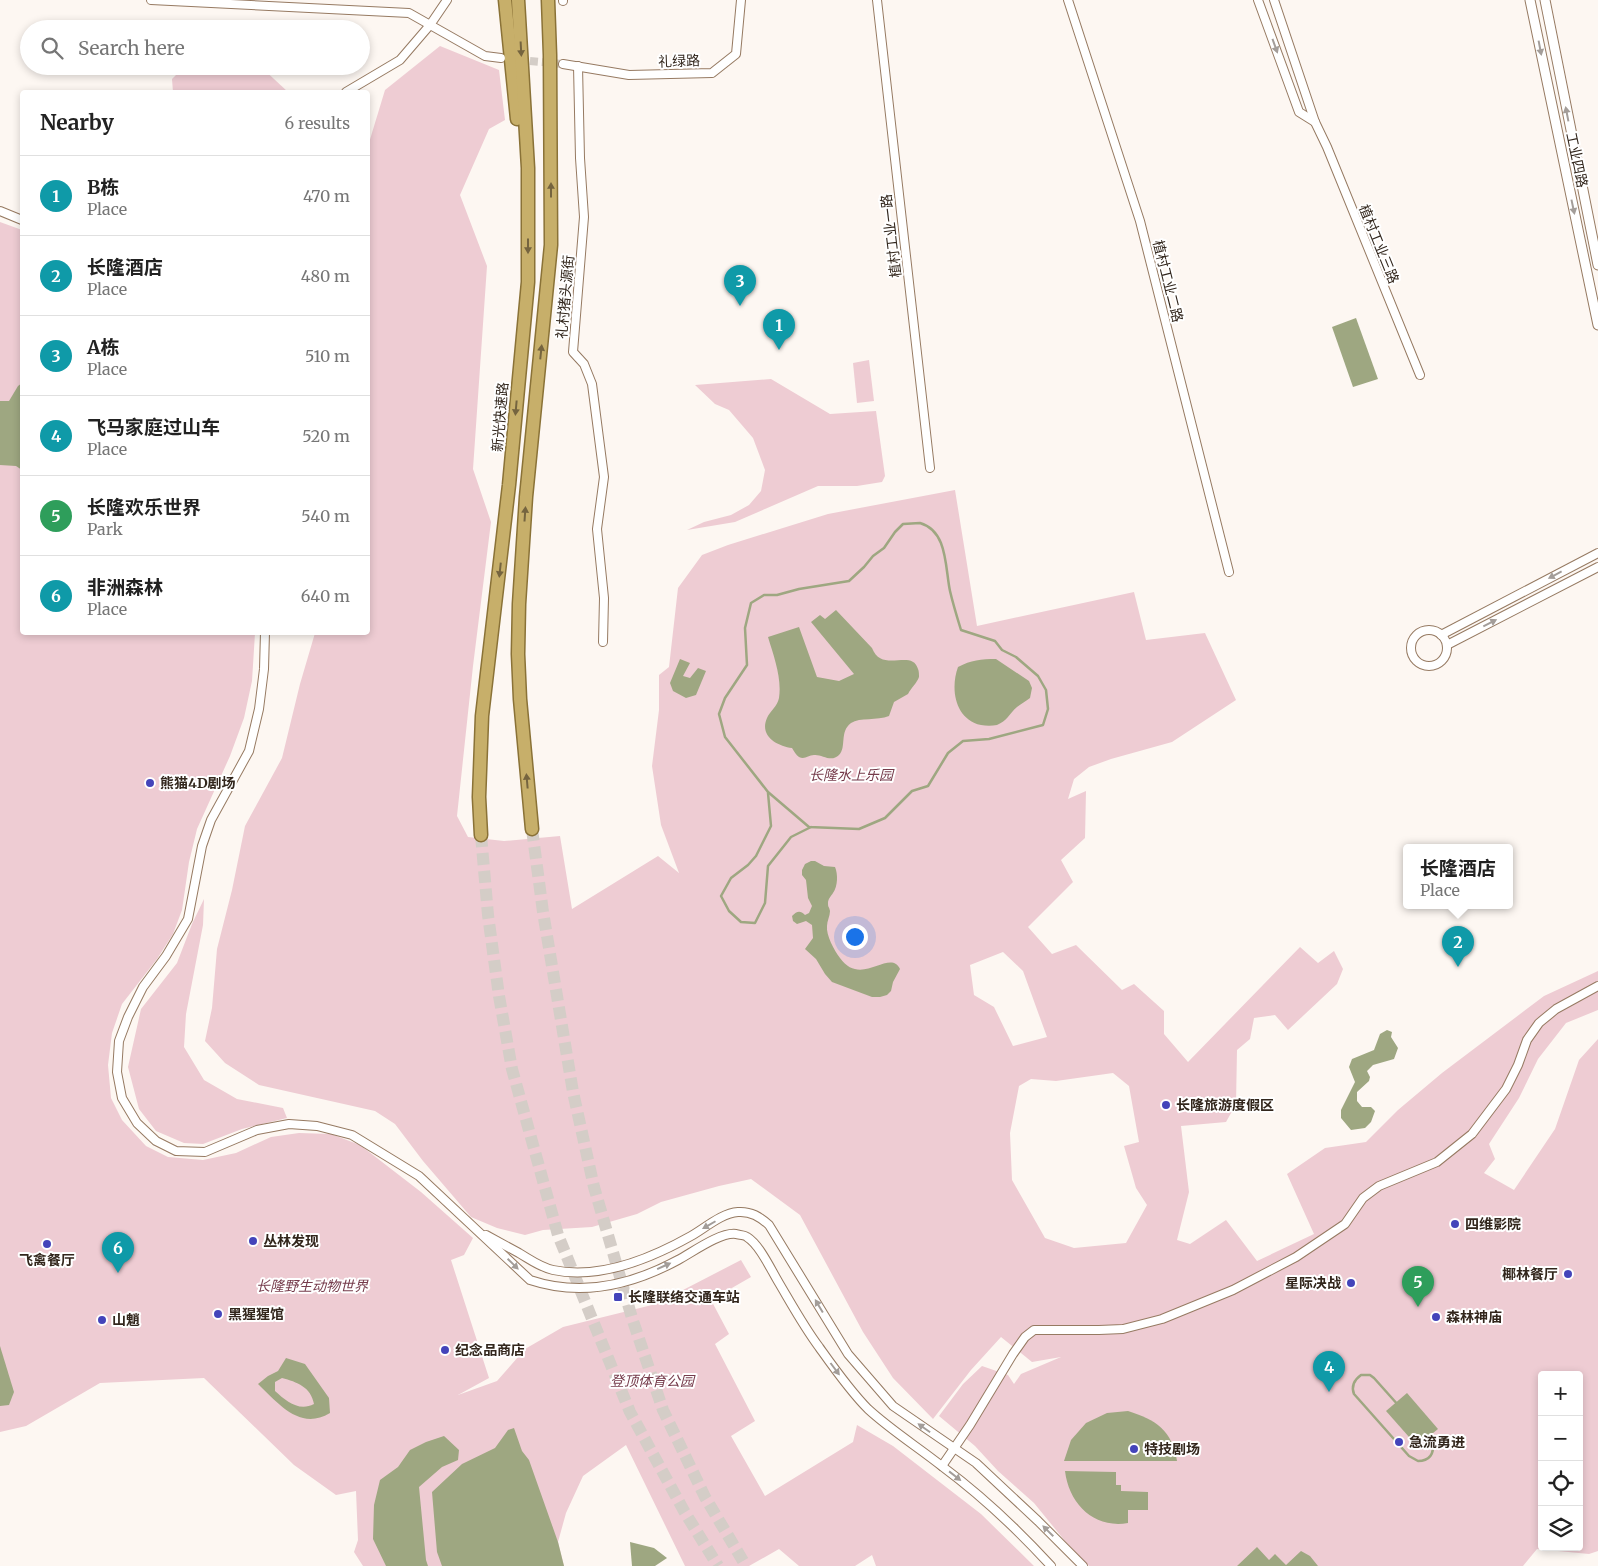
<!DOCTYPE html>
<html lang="en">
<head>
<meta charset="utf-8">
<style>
	:root { --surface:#fff; --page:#f2f2f2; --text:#222; --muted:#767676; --line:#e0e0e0; --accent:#ea580c }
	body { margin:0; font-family:Merriweather,"Noto Sans SC",serif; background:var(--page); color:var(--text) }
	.controls { position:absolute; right:15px; bottom:15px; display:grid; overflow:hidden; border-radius:5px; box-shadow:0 2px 8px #0003 }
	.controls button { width:45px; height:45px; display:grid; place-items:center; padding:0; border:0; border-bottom:1px solid var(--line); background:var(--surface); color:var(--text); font:25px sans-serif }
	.you { position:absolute; left:854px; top:936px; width:18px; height:18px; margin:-12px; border:4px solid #fff; border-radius:50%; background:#1a73e8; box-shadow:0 0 0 8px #1a73e833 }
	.badge { display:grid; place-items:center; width:32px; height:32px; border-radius:50%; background:var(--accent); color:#fff; font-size:16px; font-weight:700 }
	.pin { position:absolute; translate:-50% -41px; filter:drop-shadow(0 1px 2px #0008) }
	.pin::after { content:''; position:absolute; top:26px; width:18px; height:15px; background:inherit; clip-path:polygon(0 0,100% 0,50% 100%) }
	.popup { position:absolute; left:1403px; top:844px; width:110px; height:65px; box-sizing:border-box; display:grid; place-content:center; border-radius:5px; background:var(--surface); filter:drop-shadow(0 1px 4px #0005); font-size:16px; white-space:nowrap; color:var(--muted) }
	.popup b { font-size:19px; color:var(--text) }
	.popup::after { content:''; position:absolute; left:50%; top:100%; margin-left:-10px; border:10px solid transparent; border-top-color:var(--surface) }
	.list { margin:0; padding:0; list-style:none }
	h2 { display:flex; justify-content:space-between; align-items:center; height:65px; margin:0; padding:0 20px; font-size:21px }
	h2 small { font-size:16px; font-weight:400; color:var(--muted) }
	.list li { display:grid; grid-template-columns:32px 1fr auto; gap:15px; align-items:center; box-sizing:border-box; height:80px; padding:0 20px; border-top:1px solid var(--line) }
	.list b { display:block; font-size:19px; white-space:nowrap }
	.list p { margin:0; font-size:16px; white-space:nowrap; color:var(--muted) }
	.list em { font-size:16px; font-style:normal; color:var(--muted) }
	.icon { flex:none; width:28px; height:28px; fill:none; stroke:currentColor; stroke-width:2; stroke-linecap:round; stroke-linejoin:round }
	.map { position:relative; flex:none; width:1598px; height:1566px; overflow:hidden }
	.search { position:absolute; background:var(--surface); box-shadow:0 2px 8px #0003; left:20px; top:20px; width:350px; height:55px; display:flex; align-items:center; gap:12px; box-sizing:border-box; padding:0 18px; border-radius:28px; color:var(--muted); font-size:19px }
	.panel { position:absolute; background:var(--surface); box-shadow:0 2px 8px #0003; left:20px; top:90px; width:350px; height:545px; border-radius:5px }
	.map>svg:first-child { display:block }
</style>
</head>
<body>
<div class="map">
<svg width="1598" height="1566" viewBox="0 0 1598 1566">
	<rect width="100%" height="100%" fill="#fdf7f2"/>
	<g fill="#eeccd3" fill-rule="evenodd">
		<path d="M440,46L499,70L505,120L489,129L460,195L487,266L473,469L491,522L473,666L457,816L468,837L504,841L560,836L572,909L658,856L679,873L661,825L652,766L659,710V675L669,667L678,588L702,555L728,545L828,514L955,490L977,626L1134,592L1146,640L1205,633L1236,700L1172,742L1111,759L1089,767L1074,779L1068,799L1086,791L1085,838L1061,860L1073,882L1028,927L1052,954L1076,945L1122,990L1134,984L1164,1011V1034L1188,1062L1300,947L1318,963L1334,951L1343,969L1337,984L1288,1030L1275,1015L1254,1018L1250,1039L1237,1050L1236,1104L1226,1122L1181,1126L1189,1192L1177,1240L1190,1244L1226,1220L1257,1261L1314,1234L1287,1174L1325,1148L1366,1142L1398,1110L1442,1073L1544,996L1598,971V1010L1566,1023L1538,1059L1519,1098L1489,1144L1495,1159L1484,1173L1514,1190L1555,1129L1579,1060L1598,1039V1551L1589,1554L1537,1549L1523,1566H1089L1065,1541L1034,1503L998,1471L975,1446L939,1416L963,1384L982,1366L1008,1375L1014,1384L1021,1374L1061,1357L1032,1362L1001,1337L971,1370L933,1419L893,1378L863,1332L800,1215L751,1179L719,1186L661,1202L637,1214L592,1227L543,1230L525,1235L497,1228L471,1217L423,1161L395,1124L375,1111L259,1085L225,1063L205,1041L212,1008L217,949L232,890L245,826L282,758L300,684L315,633L368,632V146L385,90ZM1003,952L1023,971L1047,1037L1013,1046L994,1007L974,995L970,965ZM1113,1073L1129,1086L1139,1142L1124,1146L1136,1188L1147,1205L1126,1243L1074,1248L1045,1238L1012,1180L1010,1133L1019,1086L1031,1079L1056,1081ZM1542,1375H1579V1547H1542Z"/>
		<path d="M185,66H260L288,92H173L172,79Z"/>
		<path d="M0,222L22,230V632L255,633L252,681L244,718L230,756L197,829L189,862L182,910L173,934L157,959L122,1004L112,1033L108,1065L111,1098L122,1120L146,1146L168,1157L203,1160L236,1153L271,1137L299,1133L331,1134L360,1145L421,1192L473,1238L464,1255L451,1260L489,1378L458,1395L497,1381L525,1349L563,1327L656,1304L741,1260L751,1277L711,1300L729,1334L715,1344L755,1421L731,1436L765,1496L853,1442L857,1425L893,1446L981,1514L1034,1566H876L872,1555L855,1566H799L779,1549L749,1566H685L626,1445L583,1476L566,1513L558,1542L564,1566H363L354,1552L358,1540L356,1491L336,1495L294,1465L204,1378L100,1383L26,1426L0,1432Z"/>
		<path d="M869,360L874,401L857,403L853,363Z"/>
		<path d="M771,379L830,414L876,411L885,476L882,482L857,486H818L735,522L687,530L704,522L731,515L749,505L761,491L765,470L753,438L729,410L715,404L695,385Z"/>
		<path d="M204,899L203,925L186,1014L184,1047L204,1080L237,1099L283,1108L287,1118L242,1129L203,1144L184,1143L156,1131L139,1109L128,1067L141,1009L177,963L192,924Z"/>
	</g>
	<g fill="#9ea781" fill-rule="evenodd">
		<path d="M1356,318L1378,379L1353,387L1332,327Z"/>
		<path d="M22,383V470L16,466L0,465V401H9L18,386Z"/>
		<path d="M836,610L872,648C882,674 912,648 918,669C919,671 919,675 919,677C917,683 911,688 908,694L894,702L889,716C877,721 860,717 851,723C839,732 847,747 839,755C831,763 822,754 814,755C808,755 805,760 799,757C796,755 794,751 792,748C777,746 759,736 767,718C770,711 777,707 779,698C782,678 774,657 768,637L799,627L817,677L839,681L854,674L811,622L820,615L825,619Z"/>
		<path d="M680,659L690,663L683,676L690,678L698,668L706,671L696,695L686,698L673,691L670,683Z"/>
		<path d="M996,659L1029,681L1032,688L1030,698C1026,701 1021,704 1017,707C1009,714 1007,721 997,725C992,726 986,726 981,725C955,719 950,689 958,667C971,660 981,659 996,659Z"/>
		<path d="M811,861H815L824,866L835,867C838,874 838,886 833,893C831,896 828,899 828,903C828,908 829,906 830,911C830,916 827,921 827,926C826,935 834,950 840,958C861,988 890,948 900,969L893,982L891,991L887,995L880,997H872L832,982L825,974L816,959L805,949L813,938L812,925L806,921L797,924L793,921L792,916C797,911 800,910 805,915L809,913L812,906L808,898L806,880L802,875V870L805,864Z"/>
		<path d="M1387,1030L1392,1032L1391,1037L1398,1048L1394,1059L1373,1065L1367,1071L1370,1077L1369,1081L1357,1092V1101L1362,1107H1371L1375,1111L1371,1122L1365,1128L1351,1130L1341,1118V1110L1355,1082L1349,1067L1352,1059L1374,1050L1380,1034Z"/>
		<path d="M0,1346L14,1392L9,1405L0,1406Z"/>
		<path d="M286,1358L305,1364L329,1398L330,1413C300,1431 279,1404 258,1384L268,1376L278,1371ZM282,1378C297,1382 311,1387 314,1404C299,1412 286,1401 275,1391V1382Z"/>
		<path d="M1407,1393L1438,1429L1417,1446L1386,1411Z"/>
		<path d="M1128,1411C1156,1420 1172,1430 1177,1461H1064L1071,1440L1086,1423L1107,1413Z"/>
		<path d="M514,1428L522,1451L529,1460L558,1542L564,1566H442L437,1552L432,1492L462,1464L495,1448L508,1430Z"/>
		<path d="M444,1436L459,1450L458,1460L442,1467L419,1487L426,1560L428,1566H386L373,1539L374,1505L380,1480L398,1467L410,1450L426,1442Z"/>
		<path d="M1065,1471L1116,1472V1485H1121V1491L1148,1492V1510H1128V1523C1094,1529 1069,1504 1065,1471Z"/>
		<path d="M630,1542L654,1548L667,1558L655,1566H632Z"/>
		<path d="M1257,1547L1269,1560L1275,1554L1286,1565L1301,1551L1310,1556L1318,1566H1237Z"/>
	</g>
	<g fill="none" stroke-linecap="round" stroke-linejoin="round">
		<g stroke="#9ea781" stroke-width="2.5">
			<path d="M920,523C948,531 945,568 950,591C953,604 957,617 961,630L995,641L1002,650L1016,657L1038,676L1046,690L1048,709L1043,725L989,739L963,741L948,753L928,786L912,791L885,818L859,829L809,827L768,792L725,737L719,714L725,698L747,665L745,628L751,603L764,595H777L799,589L849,581L864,567L873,556L884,548L895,532L903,524Z"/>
			<path d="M768,793L771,826L756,856L748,865L731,878L721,896L729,911L741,922L755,923L765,903L768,866L791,837L811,827"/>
			<path d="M1361,1375H1370L1374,1378L1432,1443C1435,1454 1429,1461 1418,1461L1409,1456L1354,1394C1351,1386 1354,1380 1361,1375Z"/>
		</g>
		<path stroke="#d4cdc7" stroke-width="8" stroke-dasharray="8 4" stroke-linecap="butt" d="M518,60L563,64"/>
		<g stroke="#d4cdc7" stroke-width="12" stroke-dasharray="12 6" stroke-linecap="butt">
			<path d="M532,829L543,912L573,1092L594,1187L632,1318L663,1410L705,1497L746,1566"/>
			<path d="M481,835L488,915L499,996L512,1069L558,1235L630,1412L684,1511L718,1566"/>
		</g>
		<defs>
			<g id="minor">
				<path d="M151,0L409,13L485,56L501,58"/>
				<path d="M877,0L930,468"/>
				<path d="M1068,0L1140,221L1229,572"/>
				<path d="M1258,0L1299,112L1315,122"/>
				<path d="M1274,0L1315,122L1327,147L1420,375"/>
				<path d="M563,1V0"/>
				<path d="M563,64L629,75L712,73L736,54L741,0"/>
				<path d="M578,66L580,158L584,217L573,352L584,364L592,384L604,477L597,529L604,598L603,642"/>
				<path d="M346,92L400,60L430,25L447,0"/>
				<path d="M0,211L22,220"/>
				<circle cx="1429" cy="648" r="18"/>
				<path d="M265,632L264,669L259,709L249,751L211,820L202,846L188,919L166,956L143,987L128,1017L119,1041L117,1072L122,1098L137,1123L156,1141L176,1151L205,1152L257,1130L289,1124L317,1126L352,1135L419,1176L530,1280C581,1297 632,1285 678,1260C693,1252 720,1232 736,1234C739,1235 745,1235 747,1237C760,1245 771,1270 779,1283C792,1305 804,1327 819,1347C834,1368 850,1391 868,1409C892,1431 918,1447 943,1467C982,1496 1018,1530 1051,1566"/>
				<path d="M1441,635L1598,553"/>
				<path d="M1447,645L1598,567"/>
				<path d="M486,1235C497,1241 508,1247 519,1253C531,1260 540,1267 553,1270C600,1280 652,1258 691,1236C705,1228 722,1213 738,1212C751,1211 760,1217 769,1225L848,1354L893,1406L976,1463L1038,1521L1083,1566"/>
				<path d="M942,1466L970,1425L1013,1354L1025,1337L1034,1330H1099L1123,1329L1162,1319L1233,1290L1296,1257L1345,1224L1363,1198L1379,1186L1437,1162L1472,1134L1506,1089L1518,1065L1527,1040L1539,1023L1556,1009L1598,986"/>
			</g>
			<g id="tertiary">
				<path d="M1530,0L1598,325"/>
				<path d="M1545,0L1598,265"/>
			</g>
			<g id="trunk">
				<path d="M505,0L517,119"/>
				<path d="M532,829L520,699L518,654L519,604L526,497L551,245L550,55L548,0"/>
				<path d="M481,835L479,797L482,716L509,485L528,282V168L518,0"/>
			</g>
		</defs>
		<use href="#minor" stroke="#967a62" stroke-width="10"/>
		<use href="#tertiary" stroke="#967a62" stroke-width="11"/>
		<use href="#trunk" stroke="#8a7237" stroke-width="15"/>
		<use href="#minor" stroke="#fff" stroke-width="8"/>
		<use href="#tertiary" stroke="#fff" stroke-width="9"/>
		<use href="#trunk" stroke="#c7af6a" stroke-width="12"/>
	</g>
	<defs><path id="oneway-solid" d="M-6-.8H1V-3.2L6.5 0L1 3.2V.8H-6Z" transform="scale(1.25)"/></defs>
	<g fill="#a39d99">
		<use href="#oneway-solid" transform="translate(1275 46) rotate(70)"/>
		<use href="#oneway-solid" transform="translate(1540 48) rotate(79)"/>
		<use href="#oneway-solid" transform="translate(1567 114) rotate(-101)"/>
		<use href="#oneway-solid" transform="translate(1573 207) rotate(78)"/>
		<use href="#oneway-solid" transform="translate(1555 575) rotate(152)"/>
		<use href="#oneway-solid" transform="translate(1490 623) rotate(-27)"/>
		<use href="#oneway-solid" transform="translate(709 1225) rotate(150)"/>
		<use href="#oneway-solid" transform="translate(513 1264) rotate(44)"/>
		<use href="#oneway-solid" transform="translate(664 1266) rotate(-24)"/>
		<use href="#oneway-solid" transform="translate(819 1306) rotate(-121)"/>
		<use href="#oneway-solid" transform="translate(835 1369) rotate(53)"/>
		<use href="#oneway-solid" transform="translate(924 1428) rotate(-145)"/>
		<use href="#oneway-solid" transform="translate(955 1476) rotate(38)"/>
		<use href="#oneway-solid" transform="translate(1048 1531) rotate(-135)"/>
	</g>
	<g fill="#75643f">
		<use href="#oneway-solid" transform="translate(521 49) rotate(87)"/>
		<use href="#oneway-solid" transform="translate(551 190) rotate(-90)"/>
		<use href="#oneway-solid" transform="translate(528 246) rotate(90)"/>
		<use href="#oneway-solid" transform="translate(541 352) rotate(-84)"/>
		<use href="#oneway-solid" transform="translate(516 408) rotate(95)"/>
		<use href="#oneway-solid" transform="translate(525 514) rotate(-86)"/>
		<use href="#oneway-solid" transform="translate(500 570) rotate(96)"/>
		<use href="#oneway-solid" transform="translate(527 781) rotate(-95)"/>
	</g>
	<g fill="#4444ba" stroke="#fff" stroke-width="2">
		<circle cx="150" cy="783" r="5"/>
		<circle cx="1166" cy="1105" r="5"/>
		<circle cx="1455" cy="1224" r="5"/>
		<circle cx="253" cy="1241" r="5"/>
		<circle cx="47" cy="1244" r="5"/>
		<circle cx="1568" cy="1274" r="5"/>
		<circle cx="1351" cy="1283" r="5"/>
		<rect x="613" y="1292" width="10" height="10" rx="2.5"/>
		<circle cx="218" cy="1314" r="5"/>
		<circle cx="1436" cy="1317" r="5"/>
		<circle cx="102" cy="1320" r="5"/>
		<circle cx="445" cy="1350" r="5"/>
		<circle cx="1399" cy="1442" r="5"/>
		<circle cx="1134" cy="1449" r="5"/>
	</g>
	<g text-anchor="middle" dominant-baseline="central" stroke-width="4" stroke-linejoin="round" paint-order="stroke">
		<g font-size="14" fill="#32261c" stroke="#fff">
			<text transform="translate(679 61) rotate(-2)">礼绿路</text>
			<text transform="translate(1577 160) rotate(78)">工业四路</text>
			<text transform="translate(891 236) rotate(-97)">植村工业一路</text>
			<text transform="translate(1379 244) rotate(68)">植村工业三路</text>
			<text transform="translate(1168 281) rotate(76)">植村工业二路</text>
			<text transform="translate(565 297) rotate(-85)">礼村猪头源街</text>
			<text transform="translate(500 417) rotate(-85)">新光快速路</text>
		</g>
		<g font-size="14" font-style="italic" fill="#753b4b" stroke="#fff">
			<text x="851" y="775">长隆水上乐园</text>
			<text x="312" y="1286">长隆野生动物世界</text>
			<text x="652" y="1381">登顶体育公园</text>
		</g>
		<g font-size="14" font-weight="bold" fill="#32261c" stroke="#fff" text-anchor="start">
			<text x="160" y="783">熊猫4D剧场</text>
			<text x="1176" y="1105">长隆旅游度假区</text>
			<text x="1465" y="1224">四维影院</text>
			<text x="263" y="1241">丛林发现</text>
			<text x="47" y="1260" text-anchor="middle">飞禽餐厅</text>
			<text x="1558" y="1274" text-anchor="end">椰林餐厅</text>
			<text x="1341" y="1283" text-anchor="end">星际决战</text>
			<text x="628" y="1297">长隆联络交通车站</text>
			<text x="228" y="1314">黑猩猩馆</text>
			<text x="1446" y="1317">森林神庙</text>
			<text x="112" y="1320">山魈</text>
			<text x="455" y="1350">纪念品商店</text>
			<text x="1409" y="1442">急流勇进</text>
			<text x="1144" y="1449">特技剧场</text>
		</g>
	</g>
</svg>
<div class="controls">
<button>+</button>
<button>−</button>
<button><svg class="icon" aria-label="locate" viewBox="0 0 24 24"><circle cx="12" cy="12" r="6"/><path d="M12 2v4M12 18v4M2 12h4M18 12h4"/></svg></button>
<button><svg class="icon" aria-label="layers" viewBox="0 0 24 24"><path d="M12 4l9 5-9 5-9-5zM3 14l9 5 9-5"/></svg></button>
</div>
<div class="you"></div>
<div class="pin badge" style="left:779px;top:350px;background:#0f9aa8">1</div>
<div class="pin badge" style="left:1458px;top:967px;background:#0f9aa8">2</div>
<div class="popup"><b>长隆酒店</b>Place</div>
<div class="pin badge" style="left:740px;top:306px;background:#0f9aa8">3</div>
<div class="pin badge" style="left:1329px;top:1392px;background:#0f9aa8">4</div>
<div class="pin badge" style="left:1418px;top:1307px;background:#2e9e5b">5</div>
<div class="pin badge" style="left:118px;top:1273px;background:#0f9aa8">6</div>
<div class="search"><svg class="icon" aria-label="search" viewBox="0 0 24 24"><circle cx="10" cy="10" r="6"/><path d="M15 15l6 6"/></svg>Search here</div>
<section class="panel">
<h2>Nearby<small>6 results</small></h2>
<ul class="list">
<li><span class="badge" style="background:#0f9aa8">1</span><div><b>B栋</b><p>Place</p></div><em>470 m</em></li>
<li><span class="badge" style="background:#0f9aa8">2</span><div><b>长隆酒店</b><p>Place</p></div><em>480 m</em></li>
<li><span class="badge" style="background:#0f9aa8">3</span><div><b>A栋</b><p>Place</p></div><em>510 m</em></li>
<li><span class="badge" style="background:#0f9aa8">4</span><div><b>飞马家庭过山车</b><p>Place</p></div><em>520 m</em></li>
<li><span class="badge" style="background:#2e9e5b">5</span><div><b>长隆欢乐世界</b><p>Park</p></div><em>540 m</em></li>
<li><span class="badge" style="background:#0f9aa8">6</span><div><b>非洲森林</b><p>Place</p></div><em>640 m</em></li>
</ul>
</section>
</div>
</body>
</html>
